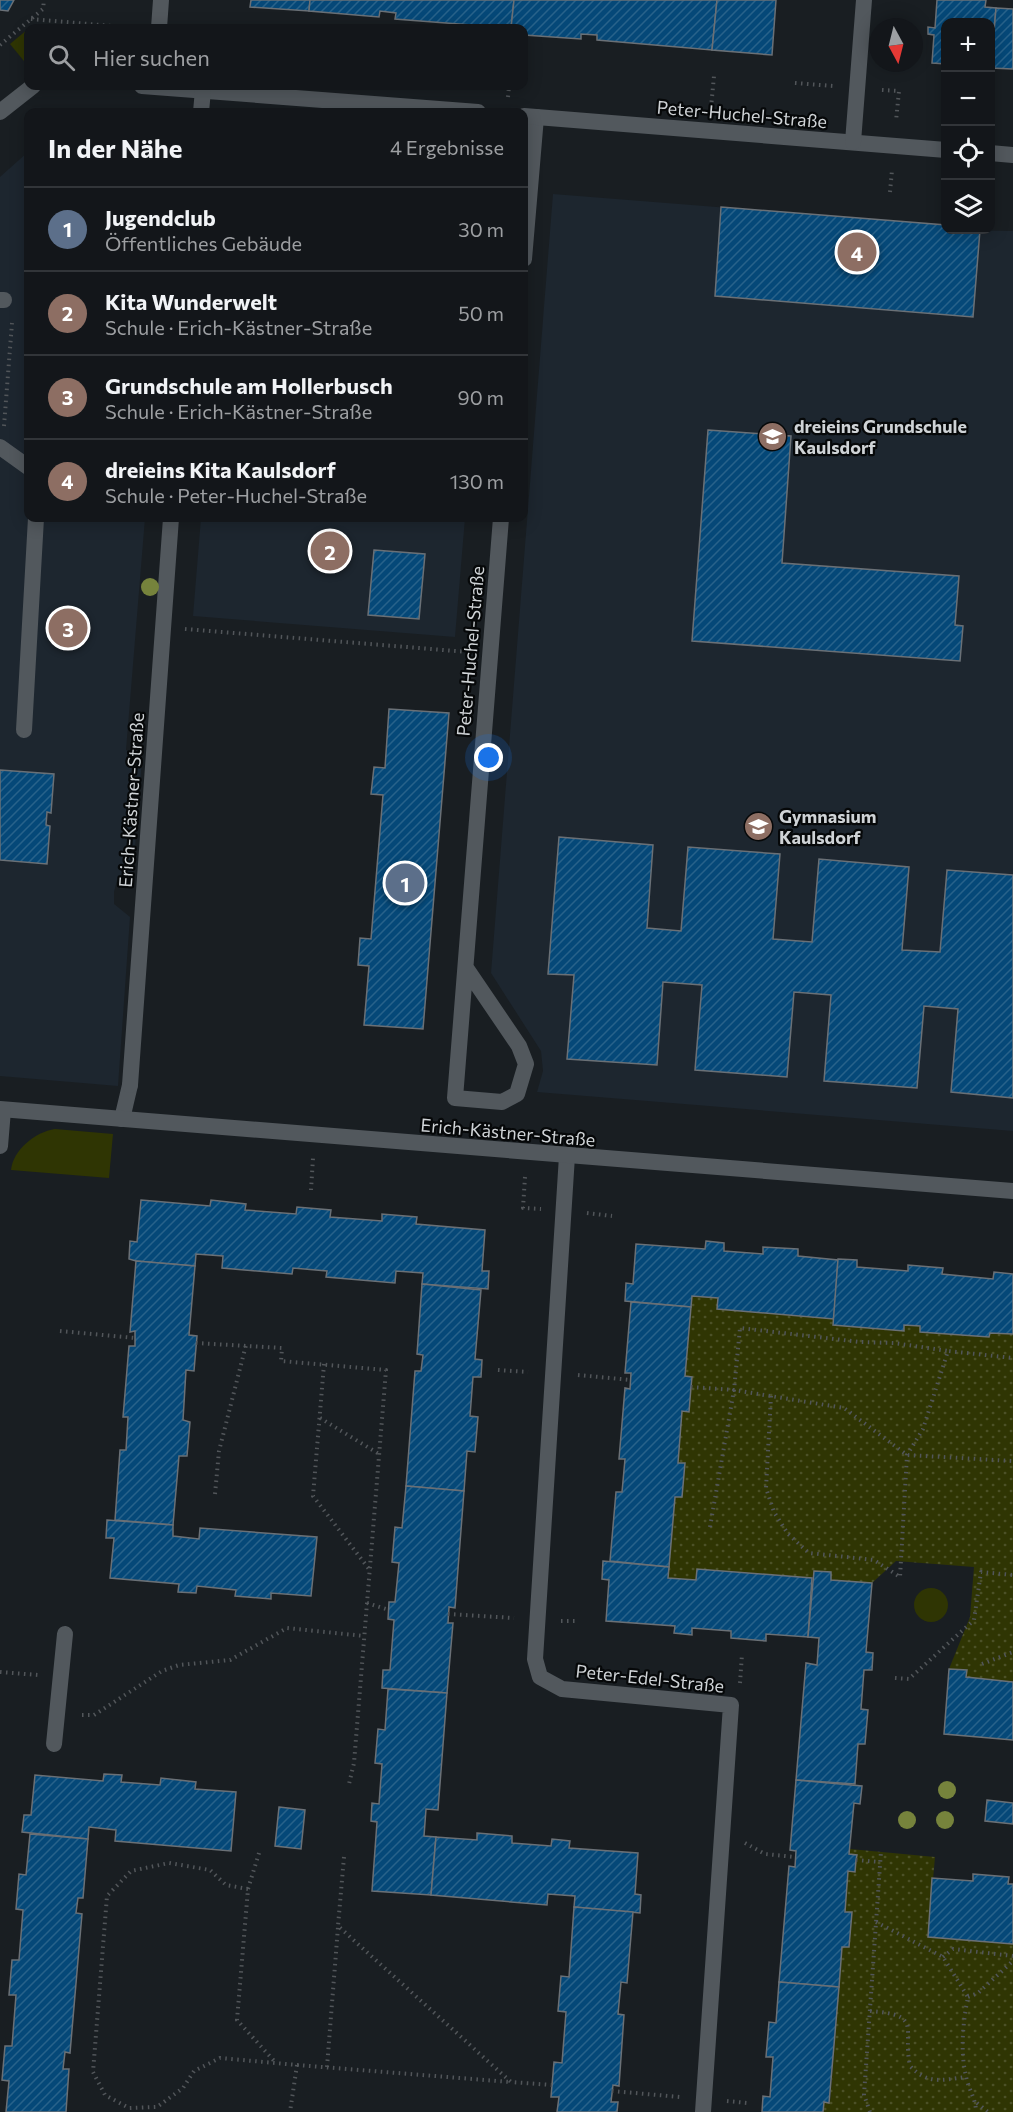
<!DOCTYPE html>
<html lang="de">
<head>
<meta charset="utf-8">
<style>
	:root { --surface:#13161a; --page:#202327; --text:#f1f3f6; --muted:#9d9fa2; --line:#323539; --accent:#b45309 }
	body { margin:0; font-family:Commissioner,sans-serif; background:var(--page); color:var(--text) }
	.controls { position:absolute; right:18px; top:18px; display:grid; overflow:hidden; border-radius:12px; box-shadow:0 3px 15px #0003 }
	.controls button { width:54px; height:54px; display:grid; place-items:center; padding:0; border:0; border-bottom:2px solid var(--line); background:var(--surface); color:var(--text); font:30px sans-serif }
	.compass { position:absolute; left:869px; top:18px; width:54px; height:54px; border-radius:50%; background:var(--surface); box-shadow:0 3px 15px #0003; rotate:173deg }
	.you { position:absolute; left:489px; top:758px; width:21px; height:21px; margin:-15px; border:4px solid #fff; border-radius:50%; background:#1a73e8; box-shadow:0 0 0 9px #1a73e833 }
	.badge { display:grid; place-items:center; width:39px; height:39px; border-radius:50%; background:var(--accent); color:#fff; font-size:20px; font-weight:700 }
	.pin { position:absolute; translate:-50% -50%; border:3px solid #fff; box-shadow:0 2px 6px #0006 }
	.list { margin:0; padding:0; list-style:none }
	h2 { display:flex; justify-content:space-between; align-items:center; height:78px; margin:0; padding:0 24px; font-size:26px }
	h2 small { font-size:20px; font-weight:400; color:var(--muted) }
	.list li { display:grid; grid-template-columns:39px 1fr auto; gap:18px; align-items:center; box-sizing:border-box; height:84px; padding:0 24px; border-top:2px solid var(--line) }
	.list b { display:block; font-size:22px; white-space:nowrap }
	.list p { margin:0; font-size:20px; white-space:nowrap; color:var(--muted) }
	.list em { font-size:20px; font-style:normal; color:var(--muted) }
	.icon { flex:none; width:33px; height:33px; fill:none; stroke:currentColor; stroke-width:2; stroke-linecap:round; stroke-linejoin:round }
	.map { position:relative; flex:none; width:1013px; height:2112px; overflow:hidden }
	.search { position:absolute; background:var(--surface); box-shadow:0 3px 15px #0003; left:24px; top:24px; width:504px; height:66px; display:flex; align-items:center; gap:15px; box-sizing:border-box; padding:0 21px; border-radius:12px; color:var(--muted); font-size:22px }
	.panel { position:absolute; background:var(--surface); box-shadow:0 3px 15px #0003; left:24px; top:108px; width:504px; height:414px; border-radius:12px }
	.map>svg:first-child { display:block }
</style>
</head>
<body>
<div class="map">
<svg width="1013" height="2112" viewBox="0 0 1013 2112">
	<defs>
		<pattern id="park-dots" width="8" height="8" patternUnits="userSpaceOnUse" patternTransform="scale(1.5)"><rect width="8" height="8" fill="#2f3503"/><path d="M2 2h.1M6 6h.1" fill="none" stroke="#4c5127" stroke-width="1.8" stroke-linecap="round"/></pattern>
		<pattern id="building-hatch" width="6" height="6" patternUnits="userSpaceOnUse" patternTransform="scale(1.5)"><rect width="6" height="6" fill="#054878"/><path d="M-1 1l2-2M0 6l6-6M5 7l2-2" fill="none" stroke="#28628a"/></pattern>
	</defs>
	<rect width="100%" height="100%" fill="#191e22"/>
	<g fill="#1d262f">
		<path d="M28,152V518H145L126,750L142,759L133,873L117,880L114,892V904L130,917L118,1086L0,1076V177Z"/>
		<path d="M553,194L945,225L946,230L1013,231V1131L537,1092L543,1071L541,1051L491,973Z"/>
		<path d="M201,518H465L455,637L193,616Z"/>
	</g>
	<g fill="#2f3503">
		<path d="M28,29V66L10,44Z"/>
		<path d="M55,1129L113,1134L109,1178L11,1170C13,1150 35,1132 55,1129Z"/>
		<circle cx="931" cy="1605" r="17"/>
	</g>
	<g fill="url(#park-dots)">
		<path d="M692,1296L718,1298L717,1309L834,1319V1325L903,1331L904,1325L920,1326V1332L989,1337L990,1333L1013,1334V1682L966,1677L967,1670L949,1669L970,1617L974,1567L896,1561L872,1583L831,1580V1572L814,1571L812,1578L697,1569L696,1580L668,1578L675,1497H682L685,1464L678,1463L682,1411L689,1412L692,1377L685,1376Z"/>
		<path d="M850,1849L935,1857L928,1937L1013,1944V2112H823L824,2102H830L848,1871L855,1872L857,1855L849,1854Z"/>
	</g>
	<g fill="url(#building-hatch)" stroke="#6a7076" stroke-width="1.5">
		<path d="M0,0H14L8,11L0,10Z"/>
		<path d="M251,0H310L309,11L250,7Z"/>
		<path d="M310,0H514L511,28L395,19L396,13L380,11L379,17L309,11Z"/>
		<path d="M514,0H717L712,50L597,40V35L581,34V39L524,35V28H511Z"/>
		<path d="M717,0H776L772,55L712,50Z"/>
		<path d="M937,0H986L985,7L996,8L991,68L990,22H946V64L932,63L934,35L928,34V27L935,28Z"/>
		<path d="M996,8L1013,9V69L991,68Z"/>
		<path d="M721,207L946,225V230H980L973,317L715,296Z"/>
		<path d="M708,430L791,436L782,563L959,576L955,625L963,626L960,661L692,641Z"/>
		<path d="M374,550L425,554L419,619L368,615Z"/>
		<path d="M389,709L449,713L423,1029L364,1025L369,966L358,965L360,938L371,939L383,795L371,794L374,767L385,768Z"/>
		<path d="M0,770L54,774L51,813L47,812L46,825L50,826L47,864L0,860Z"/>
		<path d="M559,837L653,845L647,928L681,931L688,847L780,854L773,939L812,942L819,859L909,867L902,950L940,952L947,870L1013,875V1098L951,1092L958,1009L924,1006L917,1088L824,1081L831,995L794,992L787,1077L695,1070L702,985L663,982L657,1065L567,1059L574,975L548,974Z"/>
		<path d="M141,1200L210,1206L211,1200L246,1204L245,1210L296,1214L297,1207L331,1210L330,1217L382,1221V1214L417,1217L416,1224L485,1230L482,1271H489L488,1289L422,1284L423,1273L396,1271L395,1283L326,1277L327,1271L293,1268L292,1274L222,1268L223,1256L196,1254L195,1266L136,1261L129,1259L130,1241L137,1242Z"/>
		<path d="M706,1241L724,1243V1251L763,1254V1247L798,1249V1256L838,1260L834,1319L717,1309L718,1298L692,1296L691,1307L625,1301L626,1283L633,1284L636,1244L705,1249Z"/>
		<path d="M838,1259L857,1260V1267L908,1271V1265L943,1268L942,1274L993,1279L994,1272L1013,1274V1334L990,1333L989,1337L920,1332V1326L904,1325V1331L833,1325Z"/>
		<path d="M136,1261L195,1266L189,1335L197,1336L194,1371L186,1370L183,1420L190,1422L187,1456H179L173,1525L115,1520L120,1450H126L128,1417H123L129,1346H135V1331L130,1332Z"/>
		<path d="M422,1284L481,1290L475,1359L482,1360L481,1377H473L470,1416L478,1417L475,1452L467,1451L464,1491L406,1486L415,1371H421L423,1355L417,1354Z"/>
		<path d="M631,1302L691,1307L685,1376L692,1377L691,1387L689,1412L682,1411L678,1463H685L682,1497H675L669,1567L610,1561L616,1492H622L625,1459H619L625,1388L630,1389L631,1373H625Z"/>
		<path d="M406,1486L464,1491L455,1608L449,1607L448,1623H453L447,1693L382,1688L383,1670H390L394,1620L388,1619L389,1602H395L399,1563L392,1562L395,1527L402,1528Z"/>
		<path d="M107,1520L173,1525V1536L199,1539L200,1528L317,1537L311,1596L271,1593V1599L235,1596L236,1590L197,1586L196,1593L178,1592L179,1584L110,1578L114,1538H106Z"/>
		<path d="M603,1561L669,1567L668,1578L696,1580L697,1569L812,1578L808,1637L766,1634V1641L731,1638V1631L692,1628V1635L674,1633L675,1626L606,1621L609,1580L602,1579Z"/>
		<path d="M814,1571L831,1572V1580L872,1583L866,1652L873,1653L872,1670H864L861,1709L868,1710L865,1744H858L855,1784L796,1780L806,1663L817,1665L819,1638L808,1637Z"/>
		<path d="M949,1669L967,1670L966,1677L1013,1682V1740L944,1734Z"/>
		<path d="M388,1689L447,1693L438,1810L426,1809L424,1836L436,1837L431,1895L372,1891L377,1822L371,1821L372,1803L379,1804L382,1764L375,1763L378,1729L385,1730Z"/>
		<path d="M104,1774L122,1775L121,1782L160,1785L161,1778L196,1782L195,1789L236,1792L231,1851L115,1841L116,1830L89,1827L88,1839L22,1832L24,1815H31L35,1775L103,1781Z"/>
		<path d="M796,1780L862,1786L860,1804L854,1803L849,1854L857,1855L856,1860L855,1872L848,1871L845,1912H852L849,1947H842L839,1987L779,1982L789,1866L795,1867L796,1851L790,1850Z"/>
		<path d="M987,1800L1013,1803V1824L985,1821Z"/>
		<path d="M279,1807L305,1810L301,1849L275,1846Z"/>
		<path d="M477,1833L512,1836V1843L551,1846L552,1839L570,1841L569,1848L638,1853L635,1894L641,1895L640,1913L574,1907L575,1896L548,1894L547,1905L431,1895L436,1837L477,1840Z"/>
		<path d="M30,1834L88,1839L83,1898H78L76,1913L82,1914L70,2053L65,2052L63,2069H69L66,2112H6L9,2081L2,2080L5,2046H12L16,1995H9L12,1960H19L23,1910L16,1909L19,1874L26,1875Z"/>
		<path d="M973,1874L1009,1877L1008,1884H1013V1944L928,1937L932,1878L973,1881Z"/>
		<path d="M574,1907L633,1912L627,1983L621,1982L618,2014L624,2015L619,2086L613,2085L611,2102H618L617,2112H557L559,2097H551L554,2062L562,2063L566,2012L558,2011L561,1976L569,1977Z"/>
		<path d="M779,1982L839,1987L829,2103L824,2102L823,2112H762L763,2096L770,2097L773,2057H766L769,2022L776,2023Z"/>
	</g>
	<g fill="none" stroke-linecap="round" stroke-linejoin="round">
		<g stroke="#52565a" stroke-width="4" stroke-dasharray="1.5 4.5" stroke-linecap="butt">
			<path d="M31,19L135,28"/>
			<path d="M0,45L43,9L44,0"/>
			<path d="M795,83L833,86"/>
			<path d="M882,90L899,91L896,121"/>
			<path d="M508,97L509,86"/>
			<path d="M711,108L714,76"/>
			<path d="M890,192L892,170"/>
			<path d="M4,426L12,323"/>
			<path d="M185,629L468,652"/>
			<path d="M525,1177L523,1208L541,1209"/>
			<path d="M311,1190L313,1158"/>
			<path d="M587,1213L612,1216"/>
			<path d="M60,1331L135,1338"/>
			<path d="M196,1343L282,1348L281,1361L386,1370L354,1763L349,1784"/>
			<path d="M324,1364L313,1496L369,1569"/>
			<path d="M498,1370L528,1372"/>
			<path d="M578,1375L631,1380"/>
			<path d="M691,1387L734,1390L740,1328L860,1342L894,1343L948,1351"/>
			<path d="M771,1396L766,1488L774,1512L788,1534L809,1553L874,1560L900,1577L907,1455L923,1429L948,1351L1013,1358"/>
			<path d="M320,1418L379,1454"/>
			<path d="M215,1494L219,1451L246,1345"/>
			<path d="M710,1527L734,1390L844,1408L907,1455L1013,1461"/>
			<path d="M367,1603L389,1610"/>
			<path d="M448,1614L514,1618"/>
			<path d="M561,1621H575"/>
			<path d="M982,1664L1013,1652"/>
			<path d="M0,1672L38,1675"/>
			<path d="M895,1678L909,1679L974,1620L981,1572L1013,1575"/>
			<path d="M740,1683L742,1654"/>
			<path d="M82,1715H94L162,1671L179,1665L230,1660L287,1628L364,1636"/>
			<path d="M745,1843L765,1854L795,1857"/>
			<path d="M259,1853L248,1889L237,2020L276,2063"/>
			<path d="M344,1857L338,1926L511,2082L552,2085"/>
			<path d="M856,1860L880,1862"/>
			<path d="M248,1889L226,1885L210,1870L169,1863L131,1871L107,1896L93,2072L105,2095L129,2108L157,2107L183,2088L194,2071L220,2058L297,2065L290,2112"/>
			<path d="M876,1922L943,1957L968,1997C963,2021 960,2052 966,2076C968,2089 976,2098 976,2112"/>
			<path d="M943,1957L953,1949L1013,1956"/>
			<path d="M968,1997L978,1993L1013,1961"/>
			<path d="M870,2011C924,2015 902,2028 910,2066C928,2085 942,2080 966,2077"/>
			<path d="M297,2065L510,2082"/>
			<path d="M327,2067L338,1927"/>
			<path d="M612,2091L680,2097"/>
			<path d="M727,2101L747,2103"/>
			<path d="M977,2103L988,2112"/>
			<path d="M870,2112L864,2095L881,1851"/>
		</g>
		<g stroke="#52585d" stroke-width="16">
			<path d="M524,259L536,117"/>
			<path d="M0,300H4"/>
			<path d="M0,447L28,467"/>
			<path d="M24,730L36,518"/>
			<path d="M466,968L519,1046L526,1064L517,1094L502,1102L455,1098L501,518"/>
			<path d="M122,1119L130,1085"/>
			<path d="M567,1156L535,1659L540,1677L562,1689L731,1705L703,2112"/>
			<path d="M54,1744L65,1634"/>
		</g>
		<g stroke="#52585d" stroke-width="16">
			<path d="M159,28L161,0"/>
			<path d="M142,86L478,112"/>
			<path d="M0,112L33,86"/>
			<path d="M201,112L203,90"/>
			<path d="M524,116L946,150"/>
			<path d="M853,142L864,0"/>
			<path d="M990,153L1013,155"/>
			<path d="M130,1085L171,518"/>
			<path d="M0,1109L1013,1191"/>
			<path d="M0,1146L3,1110"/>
		</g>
	</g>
	<g fill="#76833c">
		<circle cx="150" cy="587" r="9"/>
		<circle cx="947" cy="1790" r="9"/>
		<circle cx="907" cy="1820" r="9"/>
		<circle cx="945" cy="1820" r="9"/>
	</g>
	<defs>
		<symbol id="school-disc" viewBox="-11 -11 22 22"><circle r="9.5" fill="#8d6e63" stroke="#060809"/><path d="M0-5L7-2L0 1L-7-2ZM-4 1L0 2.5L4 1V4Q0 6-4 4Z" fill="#fff"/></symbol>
	</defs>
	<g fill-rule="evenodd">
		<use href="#school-disc" x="756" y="420" width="33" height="33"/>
		<use href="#school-disc" x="742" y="810" width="33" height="33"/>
	</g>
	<g text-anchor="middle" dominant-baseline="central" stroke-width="4.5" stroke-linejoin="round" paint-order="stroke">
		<g font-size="18" fill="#cfd3d6" stroke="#060809">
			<text transform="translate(742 114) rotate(5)">Peter-Huchel-Straße</text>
			<text transform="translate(470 651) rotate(-85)">Peter-Huchel-Straße</text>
			<text transform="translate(131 800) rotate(-86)">Erich-Kästner-Straße</text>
			<text transform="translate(508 1132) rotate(5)">Erich-Kästner-Straße</text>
			<text transform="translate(650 1678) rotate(6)">Peter-Edel-Straße</text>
		</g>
		<g font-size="18" font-weight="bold" fill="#cfd3d6" stroke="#060809" text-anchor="start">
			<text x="794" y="426">dreieins Grundschule<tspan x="794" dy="21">Kaulsdorf</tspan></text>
			<text x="779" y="816">Gymnasium<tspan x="779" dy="21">Kaulsdorf</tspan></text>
		</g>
	</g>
</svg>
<div class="controls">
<button>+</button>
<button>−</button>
<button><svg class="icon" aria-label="locate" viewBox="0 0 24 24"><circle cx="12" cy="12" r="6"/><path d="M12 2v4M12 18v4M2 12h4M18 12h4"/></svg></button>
<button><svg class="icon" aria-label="layers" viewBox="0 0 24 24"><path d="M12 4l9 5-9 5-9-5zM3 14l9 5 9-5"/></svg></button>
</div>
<svg class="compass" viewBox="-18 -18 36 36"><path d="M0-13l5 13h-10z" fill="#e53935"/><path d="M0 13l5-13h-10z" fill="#9d9fa2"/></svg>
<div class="you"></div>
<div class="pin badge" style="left:405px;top:883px;background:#5c6f8a">1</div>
<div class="pin badge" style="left:330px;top:551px;background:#8d6e63">2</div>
<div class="pin badge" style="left:68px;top:628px;background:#8d6e63">3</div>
<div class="pin badge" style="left:857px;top:252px;background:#8d6e63">4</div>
<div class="search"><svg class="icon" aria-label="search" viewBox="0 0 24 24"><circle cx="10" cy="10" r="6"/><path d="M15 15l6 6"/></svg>Hier suchen</div>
<section class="panel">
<h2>In der Nähe<small>4 Ergebnisse</small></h2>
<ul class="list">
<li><span class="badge" style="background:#5c6f8a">1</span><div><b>Jugendclub</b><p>Öffentliches Gebäude</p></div><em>30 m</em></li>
<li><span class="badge" style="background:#8d6e63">2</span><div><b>Kita Wunderwelt</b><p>Schule · Erich-Kästner-Straße</p></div><em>50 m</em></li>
<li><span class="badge" style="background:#8d6e63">3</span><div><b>Grundschule am Hollerbusch</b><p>Schule · Erich-Kästner-Straße</p></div><em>90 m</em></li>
<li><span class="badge" style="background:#8d6e63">4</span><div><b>dreieins Kita Kaulsdorf</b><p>Schule · Peter-Huchel-Straße</p></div><em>130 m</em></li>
</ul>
</section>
</div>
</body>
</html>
